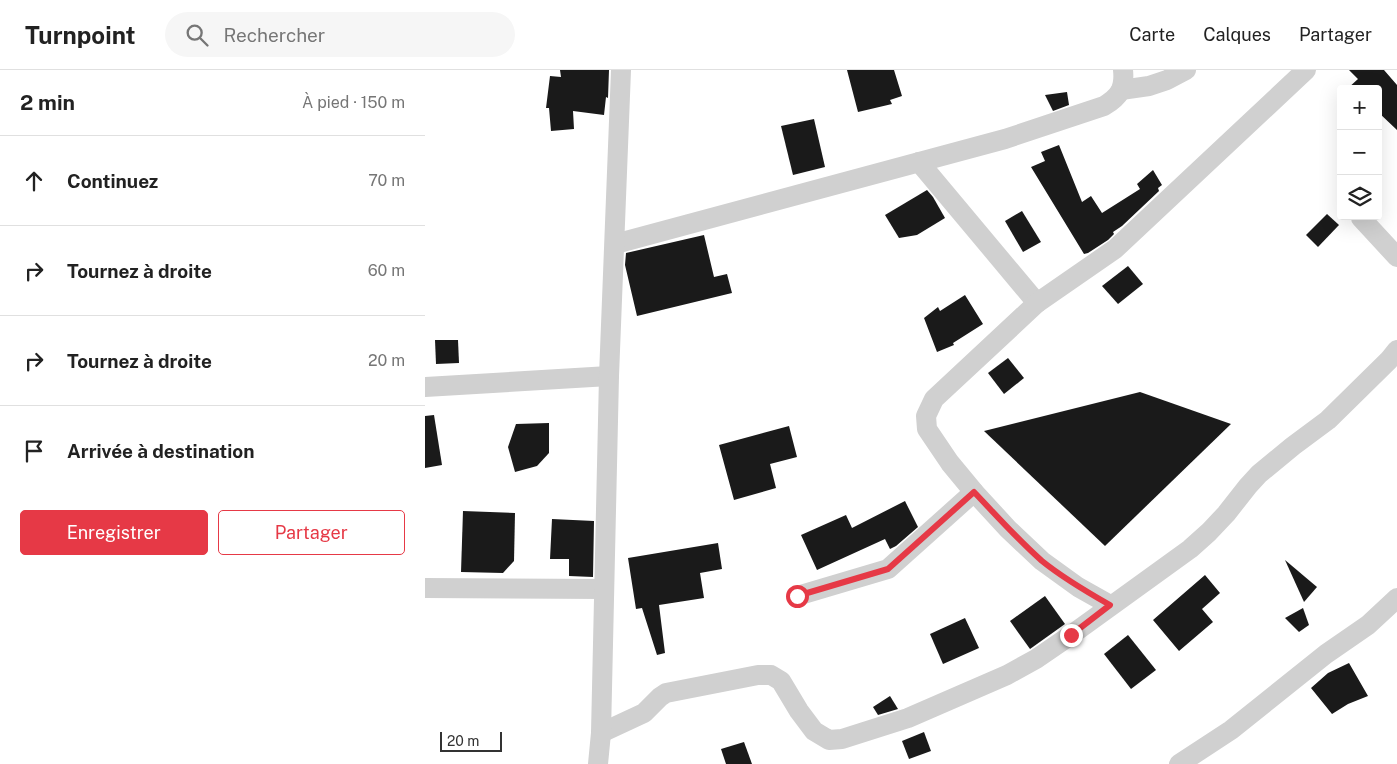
<!DOCTYPE html>
<html lang="fr">
<head>
<meta charset="utf-8">
<style>
	:root { --surface:#fff; --page:#f6f6f6; --text:#222; --muted:#767676; --line:#e0e0e0; --accent:#e63946 }
	body { margin:0; font-family:"Public Sans",sans-serif; background:var(--page); color:var(--text) }
	.controls { position:absolute; right:15px; top:15px; display:grid; overflow:hidden; border-radius:5px; box-shadow:0 5px 20px #0002 }
	.controls button { width:45px; height:45px; display:grid; place-items:center; padding:0; border:0; border-bottom:1px solid var(--line); background:var(--surface); color:var(--text); font:25px sans-serif }
	.scale { position:absolute; left:15px; bottom:12px; width:62px; box-sizing:border-box; padding-left:5px; border:2px solid #333; border-top:0; font-size:14px; line-height:18px; white-space:nowrap; color:#333; -webkit-text-stroke:4px #fff; paint-order:stroke }
	.stop { position:absolute; width:15px; height:15px; margin:-11px; border:4px solid #e63946; border-radius:50%; background:#fff }
	.stop.end { background:#e63946; border-color:#fff; box-shadow:0 1px 5px #0008 }
	.list { margin:0; padding:0; list-style:none }
	h2 { display:flex; justify-content:space-between; align-items:center; height:65px; margin:0; padding:0 20px; font-size:21px }
	h2 small { font-size:16px; font-weight:400; color:var(--muted) }
	.list li { display:grid; grid-template-columns:32px 1fr auto; gap:15px; align-items:center; box-sizing:border-box; height:90px; padding:0 20px; border-top:1px solid var(--line) }
	.list b { display:block; font-size:19px; white-space:nowrap }
	.list em { font-size:16px; font-style:normal; color:var(--muted) }
	.actions { display:flex; gap:10px; padding:15px 20px }
	.actions a { flex:1; padding:11px 0; border:1px solid var(--accent); border-radius:5px; text-align:center; font-size:18px; color:var(--accent) }
	.actions .main { background:var(--accent); color:#fff }
	.icon { flex:none; width:28px; height:28px; fill:none; stroke:currentColor; stroke-width:2; stroke-linecap:round; stroke-linejoin:round }
	.map { position:relative; flex:none; width:972px; height:694px; overflow:hidden }
	header { display:flex; align-items:center; gap:30px; box-sizing:border-box; height:70px; padding:0 25px; background:var(--surface); border-bottom:1px solid var(--line) }
	header strong { font-size:24px }
	nav { display:flex; gap:28px; margin-inline-start:auto; font-size:18px }
	.search { width:350px; height:45px; background:var(--page); display:flex; align-items:center; gap:12px; box-sizing:border-box; padding:0 18px; border-radius:28px; color:var(--muted); font-size:19px }
	main { display:flex }
	aside { flex:1; background:var(--surface) }
	.map>svg:first-child { display:block }
</style>
</head>
<body>
<header>
<strong>Turnpoint</strong>
<div class="search"><svg class="icon" aria-label="search" viewBox="0 0 24 24"><circle cx="10" cy="10" r="6"/><path d="M15 15l6 6"/></svg>Rechercher</div>
<nav><a>Carte</a><a>Calques</a><a>Partager</a></nav>
</header>
<main>
<aside>
<h2>2 min<small>À pied · 150 m</small></h2>
<ul class="list">
<li><svg class="icon" aria-label="ahead" viewBox="0 0 24 24"><path d="M12 20V5M6 11l6-6 6 6"/></svg><div><b>Continuez</b></div><em>70 m</em></li>
<li><svg class="icon" aria-label="right" viewBox="0 0 24 24"><path d="M7 20v-9h11M14 6l5 5-5 5"/></svg><div><b>Tournez à droite</b></div><em>60 m</em></li>
<li><svg class="icon" aria-label="right" viewBox="0 0 24 24"><path d="M7 20v-9h11M14 6l5 5-5 5"/></svg><div><b>Tournez à droite</b></div><em>20 m</em></li>
<li><svg class="icon" aria-label="arrive" viewBox="0 0 24 24"><path d="M6 21V4h12l-3 4 3 4H6"/></svg><div><b>Arrivée à destination</b></div></li>
</ul>
<div class="actions"><a class="main">Enregistrer</a><a>Partager</a></div>
</aside>
<div class="map">
<svg width="972" height="694" viewBox="0 0 972 694">
	<rect width="100%" height="100%" fill="#fff"/>
	<g fill="#1a1a1a">
		<path d="M135,0H184L183,28L181,27L179,45L148,41L149,59L126,61L124,38H121L125,6L136,7Z"/>
		<path d="M422,0H469L477,26L465,30L467,34L433,42Z"/>
		<path d="M924,0H959L972,15V60L953,42V19H922L933,9Z"/>
		<path d="M642,22L644,35L628,41L620,25Z"/>
		<path d="M389,49L400,97L368,105L356,56Z"/>
		<path d="M634,75L657,132L666,126L677,143L715,119L712,114L728,100L737,115L733,118L734,121L697,156L688,162L689,164L683,170L663,183L659,184L606,97L620,91L616,82Z"/>
		<path d="M502,120L508,127L520,148L492,165L474,168L460,145Z"/>
		<path d="M597,141L616,172L598,182L580,151Z"/>
		<path d="M902,144L914,155L893,177L881,165Z"/>
		<path d="M279,165L289,207L302,204L307,223L212,246L200,195L201,183Z"/>
		<path d="M703,196L718,214L693,234L677,216Z"/>
		<path d="M540,225L558,254L528,273L529,275L512,282L499,248L513,237L515,241Z"/>
		<path d="M10,270H33L34,293L11,294Z"/>
		<path d="M583,288L599,308L579,324L563,303Z"/>
		<path d="M715,322L806,354L680,476L559,361Z"/>
		<path d="M9,345L17,395L0,398V346Z"/>
		<path d="M124,353V383L112,396L90,402L83,377L91,354Z"/>
		<path d="M364,356L372,387L345,394L351,418L309,430L294,375Z"/>
		<path d="M480,431L493,457L471,476L465,479L460,469L392,500L376,465L421,445L427,458Z"/>
		<path d="M38,441L90,443L89,491L78,503L36,502Z"/>
		<path d="M127,449L169,451L168,507L144,506V489H125Z"/>
		<path d="M293,473L297,499L275,503L279,528L234,535L240,583L232,585L217,538L211,539L203,488Z"/>
		<path d="M860,490L892,517L879,532Z"/>
		<path d="M780,505L795,523L777,539L788,552L754,581L728,550Z"/>
		<path d="M620,526L640,554L605,579L585,551Z"/>
		<path d="M878,538L884,555L874,562L860,548Z"/>
		<path d="M540,548L554,578L518,594L505,564Z"/>
		<path d="M703,565L731,600L706,619L679,584Z"/>
		<path d="M924,593L943,626L923,634L907,644L886,618L903,603Z"/>
		<path d="M465,626L473,639L453,645L448,637Z"/>
		<path d="M499,662L506,681L484,689L477,671Z"/>
		<path d="M319,672L327,694H301L296,679Z"/>
	</g>
	<g fill="none" stroke-linecap="round" stroke-linejoin="round">
		<g stroke="#d0d0d0" stroke-width="20">
			<path d="M696,20L724,16L742,10L761,0"/>
			<path d="M494,92L612,233"/>
			<path d="M936,148L972,187"/>
			<path d="M190,174L580,69L679,36C694,27 700,19 698,0"/>
			<path d="M0,317L184,306"/>
			<path d="M0,518L179,519"/>
			<path d="M372,526L463,499L549,422"/>
			<path d="M685,535L653,517L617,491L583,459L549,422L525,393L502,359L501,346L509,329L612,233L690,179L881,0"/>
			<path d="M176,663L219,643L235,627L241,623L333,605H346L356,611L374,641L389,661L404,670L417,669L483,648L582,605L611,589L646,565L765,479L784,462L801,444L823,416L834,404L868,376L903,350L964,290L972,280"/>
			<path d="M173,694L176,663L184,306L196,0"/>
			<path d="M754,694L806,660L901,584L943,555L972,528"/>
		</g>
	</g>
	<g fill="none" stroke-linecap="round" stroke-linejoin="round">
		<path stroke="#e63946" stroke-width="6" d="M372,526L463,499L549,422C571,445 593,470 617,491C638,508 662,522 685,535L646,565"/>
	</g>
</svg>
<div class="controls">
<button>+</button>
<button>−</button>
<button><svg class="icon" aria-label="layers" viewBox="0 0 24 24"><path d="M12 4l9 5-9 5-9-5zM3 14l9 5 9-5"/></svg></button>
</div>
<div class="scale">20 m</div>
<div class="stop" style="left:372px;top:526px"></div>
<div class="stop end" style="left:646px;top:565px"></div>
</div>
</main>
</body>
</html>
